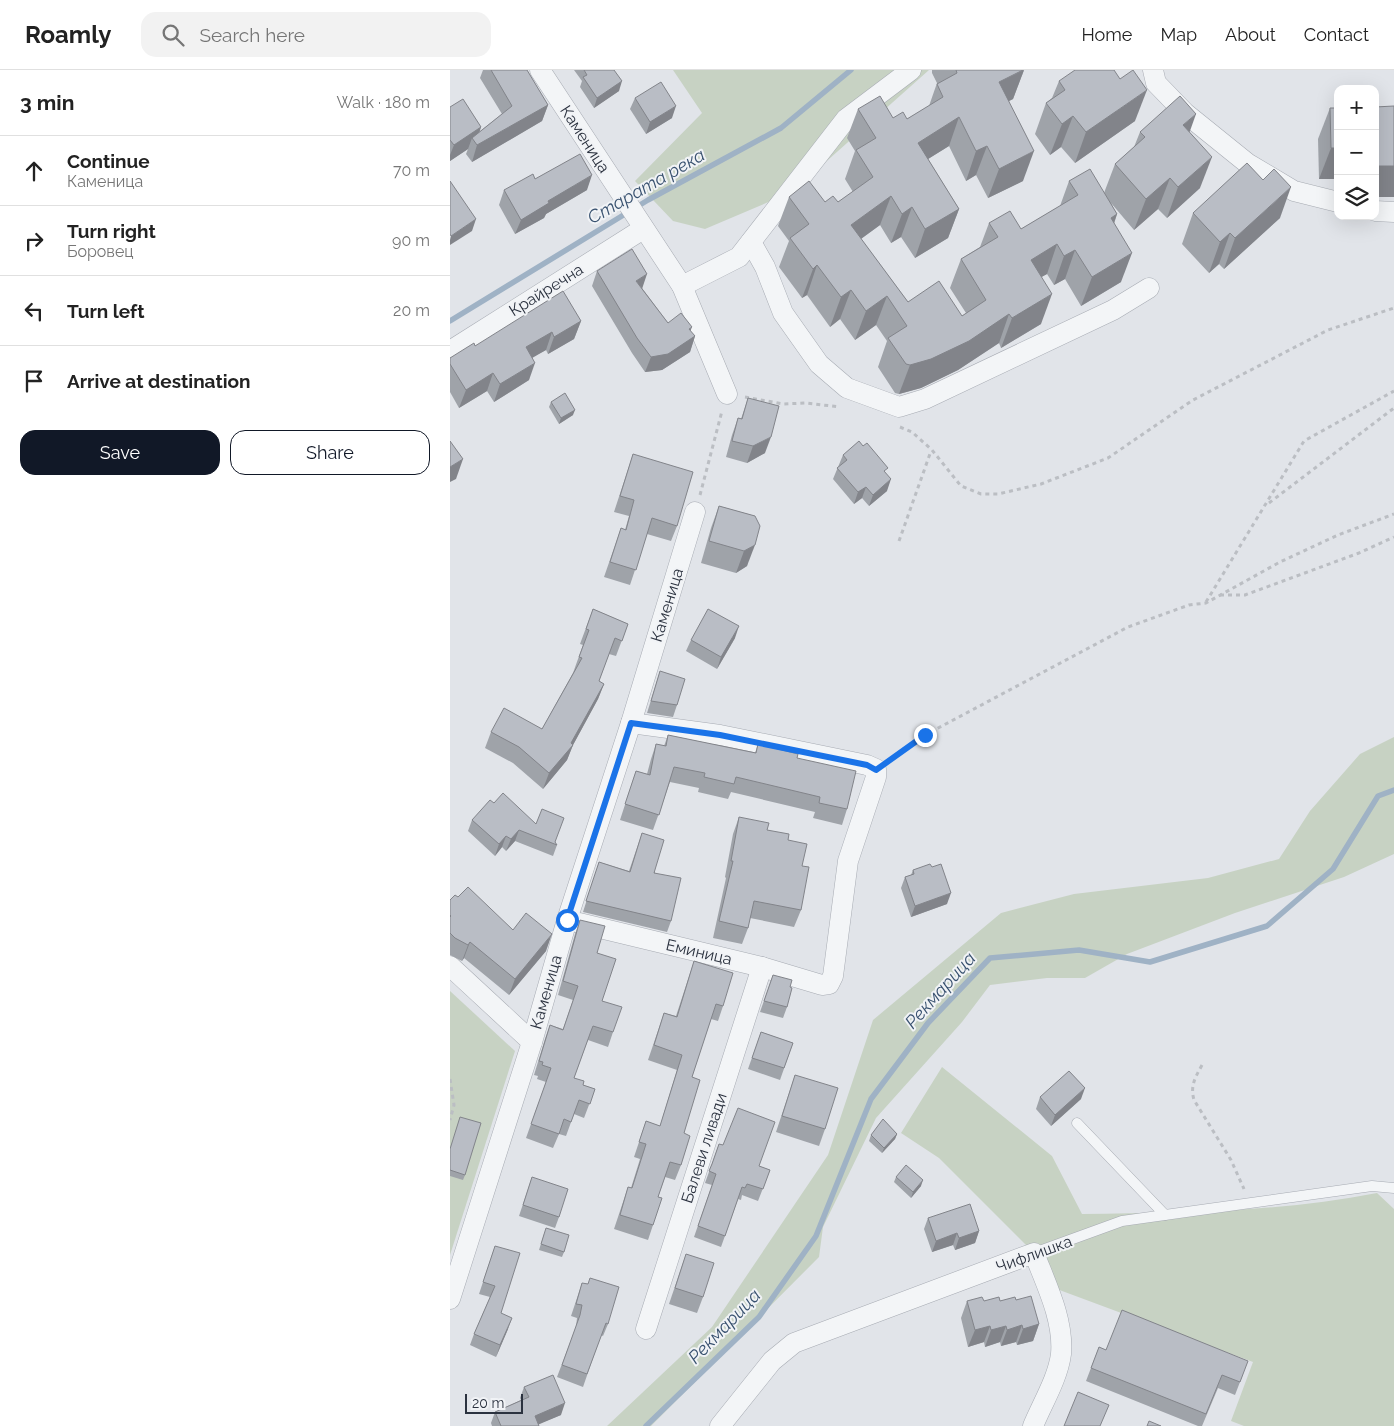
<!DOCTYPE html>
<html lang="en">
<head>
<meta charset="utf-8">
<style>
	:root { --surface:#fff; --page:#f2f2f2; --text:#222; --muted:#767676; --line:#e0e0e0; --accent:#111827 }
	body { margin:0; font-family:Raleway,sans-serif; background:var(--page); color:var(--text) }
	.controls { position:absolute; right:15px; top:15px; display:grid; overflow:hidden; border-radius:10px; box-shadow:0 5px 20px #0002 }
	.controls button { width:45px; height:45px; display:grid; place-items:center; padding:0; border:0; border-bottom:1px solid var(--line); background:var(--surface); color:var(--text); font:25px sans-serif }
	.scale { position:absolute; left:15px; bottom:12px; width:58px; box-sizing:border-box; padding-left:5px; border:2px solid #2b323f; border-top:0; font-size:14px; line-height:18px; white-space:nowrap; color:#2b323f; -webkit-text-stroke:4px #f1f3f6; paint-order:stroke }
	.stop { position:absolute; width:15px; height:15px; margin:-11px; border:4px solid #1a73e8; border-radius:50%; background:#fff }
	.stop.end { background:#1a73e8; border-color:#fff; box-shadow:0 1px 5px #0008 }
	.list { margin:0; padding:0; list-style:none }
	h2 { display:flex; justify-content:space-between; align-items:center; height:65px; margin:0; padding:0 20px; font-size:21px }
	h2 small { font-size:16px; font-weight:400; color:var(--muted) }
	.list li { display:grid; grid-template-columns:32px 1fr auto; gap:15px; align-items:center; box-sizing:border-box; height:70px; padding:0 20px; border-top:1px solid var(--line) }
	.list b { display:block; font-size:19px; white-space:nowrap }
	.list p { margin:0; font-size:16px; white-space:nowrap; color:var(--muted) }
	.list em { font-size:16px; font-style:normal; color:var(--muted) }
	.actions { display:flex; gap:10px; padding:15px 20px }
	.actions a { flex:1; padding:11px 0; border:1px solid var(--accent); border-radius:15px; text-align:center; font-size:18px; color:var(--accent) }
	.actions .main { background:var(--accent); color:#fff }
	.icon { flex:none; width:28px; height:28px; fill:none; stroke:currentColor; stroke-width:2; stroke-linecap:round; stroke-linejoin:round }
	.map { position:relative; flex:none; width:944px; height:1356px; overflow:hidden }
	header { display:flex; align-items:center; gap:30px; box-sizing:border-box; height:70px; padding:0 25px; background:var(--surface); border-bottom:1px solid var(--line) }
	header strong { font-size:24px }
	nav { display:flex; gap:28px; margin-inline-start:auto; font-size:18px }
	.search { width:350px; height:45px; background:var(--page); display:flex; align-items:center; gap:12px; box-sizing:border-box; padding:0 18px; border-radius:15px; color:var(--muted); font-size:19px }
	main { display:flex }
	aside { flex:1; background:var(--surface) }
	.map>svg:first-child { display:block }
</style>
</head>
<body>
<header>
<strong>Roamly</strong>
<div class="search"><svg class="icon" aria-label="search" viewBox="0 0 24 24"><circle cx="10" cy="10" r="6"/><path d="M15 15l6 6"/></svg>Search here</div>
<nav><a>Home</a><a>Map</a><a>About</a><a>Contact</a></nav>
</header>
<main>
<aside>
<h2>3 min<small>Walk · 180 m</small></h2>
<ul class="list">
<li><svg class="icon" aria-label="ahead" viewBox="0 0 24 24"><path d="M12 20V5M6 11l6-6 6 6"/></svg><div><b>Continue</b><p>Каменица</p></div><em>70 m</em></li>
<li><svg class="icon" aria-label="right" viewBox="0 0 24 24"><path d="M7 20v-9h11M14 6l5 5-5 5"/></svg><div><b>Turn right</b><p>Боровец</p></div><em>90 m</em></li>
<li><svg class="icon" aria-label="left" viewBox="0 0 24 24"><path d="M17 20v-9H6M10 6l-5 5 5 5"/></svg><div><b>Turn left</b></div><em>20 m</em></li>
<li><svg class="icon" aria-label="arrive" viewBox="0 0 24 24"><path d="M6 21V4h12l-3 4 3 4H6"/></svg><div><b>Arrive at destination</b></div></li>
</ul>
<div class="actions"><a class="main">Save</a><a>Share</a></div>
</aside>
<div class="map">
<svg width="944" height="1356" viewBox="0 0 944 1356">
	<rect width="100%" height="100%" fill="#e1e4e9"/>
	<g fill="#c7d2c3">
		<path d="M223,0H479L342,122L255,159L223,151L185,111L252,43Z"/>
		<path d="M944,667V784L894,807L785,843L677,884L635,908H597L540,915L512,952L426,1048L373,1157L369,1187L201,1356H157L262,1257L378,1085L423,950L551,843L624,824L758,808L829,789L860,741L910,684Z"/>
		<path d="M0,921L65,981L0,1185Z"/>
		<path d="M492,997L602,1086L632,1144C731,1143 830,1142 927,1123L944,1139V1356H794L781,1351L803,1292L596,1215L584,1183L489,1088L451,1063Z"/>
	</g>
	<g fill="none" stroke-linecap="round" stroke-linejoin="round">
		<g stroke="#9fb2c5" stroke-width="5.5">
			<path d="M0,251L198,130L331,58L401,0"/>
			<path d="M196,1356L309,1247L366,1166L421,1029L478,953L540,888L629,880L700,892L817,856L883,799L928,726L944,720"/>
		</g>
		<defs>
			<g id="lane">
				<path d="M627,1053L715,1145"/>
				<path d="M584,1183L672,1151L922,1116L944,1118"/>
			</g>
			<g id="street">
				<path d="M90,0L232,216L277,324"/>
				<path d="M703,0L706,13L735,43L797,93L844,121L888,132"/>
				<path d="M925,141L944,142"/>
				<path d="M301,172L315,197L333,243L369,294L397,318L449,337L475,329L663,240L699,218"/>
				<path d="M232,216L289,187L396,49L461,0"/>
				<path d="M0,281L193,159"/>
				<path d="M129,853L312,897L372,915L379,914L383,906L398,791L426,707V699L417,695L270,665L181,653"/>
				<path d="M0,896L82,972"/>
				<path d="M0,1229L82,972L117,850L181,653L245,442"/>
				<path d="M196,1259L312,897"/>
				<path d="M270,1356L322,1291L344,1273L584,1183C596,1214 614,1250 611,1284C608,1308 592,1334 583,1356"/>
			</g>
		</defs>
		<use href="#lane" stroke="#a7abb3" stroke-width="11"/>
		<use href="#street" stroke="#a7abb3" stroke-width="21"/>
		<g stroke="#bbbec3" stroke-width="3" stroke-dasharray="4 4" stroke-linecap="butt">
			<path d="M295,327L333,334L356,333L390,337"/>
			<path d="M450,357L462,362L482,380L511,416L531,424H548L591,414L658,388L743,330L878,260L944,238"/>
			<path d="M250,425L272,341"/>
			<path d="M819,433L944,338"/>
			<path d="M449,471L481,381"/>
			<path d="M770,525H795L909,483L944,467"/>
			<path d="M756,532L854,371L944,321"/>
			<path d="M441,689L475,665L678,557L739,535L756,533L830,492L888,465L944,444"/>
			<path d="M752,995C745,1008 740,1016 744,1030L781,1090L794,1119"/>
			<path d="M0,1009L4,1035L0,1050"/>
		</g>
		<use href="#lane" stroke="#f3f5f7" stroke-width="10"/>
		<use href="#street" stroke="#f3f5f7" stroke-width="20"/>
	</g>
	<g fill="#9fa3a9">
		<path d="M33,0H77L98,35L92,51L22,92L16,84L18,79L0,91V37L31,57L29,62L52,44L30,8Z"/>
		<path d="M124,0H164L169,21L144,38L130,17L132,11Z"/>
		<path d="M482,0H574L563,29L559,31L573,111L538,128L526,105L516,111L499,76L478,89L509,139L498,168L465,188L451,167L441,173L430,155L411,169L458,232L512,246L516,243L500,218L511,189L530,177L539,153L571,159L610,136L619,111L654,123L665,94L684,77L690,62H739L750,118L717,148L708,139L684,160L661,133L667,144L664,154L671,212L631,236L615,209L604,215L597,204L591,207V254L551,278L549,273L508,300L471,318L449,324L445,323L428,297L437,271L426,255L405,270L390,249L380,257L357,225L352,228L329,197L339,171L328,156L339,127L375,132H388L403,122L395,109L405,81L397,68L408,39L443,48L457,49L479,36L487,13L482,3Z"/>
		<path d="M609,11L685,51L625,93L611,77L600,85L585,64L596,33L602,28Z"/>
		<path d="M185,28L222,48L196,64L180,39Z"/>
		<path d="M880,38H888V109H869L868,69Z"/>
		<path d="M85,109L137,120L96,144L94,148L65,164L49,135L54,120Z"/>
		<path d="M743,143L830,148L774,199L769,194L759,203L732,174Z"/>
		<path d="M147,201L192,218L218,253L240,261L245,266L240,282L212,300L195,302L182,283L142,216Z"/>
		<path d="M131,251L124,269L98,284L96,280L82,287L79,310L44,332L37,321L9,338L0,322V288L25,276Z"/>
		<path d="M298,328L315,383L297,393L276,387L282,365L288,348L291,349Z"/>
		<path d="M101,332L123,345L109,354L99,337Z"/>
		<path d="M183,384L227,456L221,471L197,464L180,515L154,507L171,458L175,460L179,446L164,442Z"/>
		<path d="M393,385L436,403L437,421L419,436L412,428L404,434L383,409Z"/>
		<path d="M269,436L305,446L297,496L286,503L251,493L261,458Z"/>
		<path d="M143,539L178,554L166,586L159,584L149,611L154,614L148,629L123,675L117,690L93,719L63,693L35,678L41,662L92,659L123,603L133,575L130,574Z"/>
		<path d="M285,568L267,599L236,581L241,570Z"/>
		<path d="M210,601L227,635L223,647L197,643Z"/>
		<path d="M218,665L305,683L308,674L347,688L397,739L392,755L363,748L365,742L281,722L278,729L248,722L249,718L220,712L203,760L170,750L186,701L197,704L201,689L206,674L214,676Z"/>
		<path d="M44,733L105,772L107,775L103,786L65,771L56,781L52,777L45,786L18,761L22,750Z"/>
		<path d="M289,747L338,770L352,796L351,840L344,857L300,848L298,858L292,874L263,868L276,808L275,807L283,764Z"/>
		<path d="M192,763L221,851L217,862L133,842L149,792L179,801Z"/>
		<path d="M463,800L497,834L461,847L451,818L455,807L461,805Z"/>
		<path d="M8,827L96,881L59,925L14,888L12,891L0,885V830Z"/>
		<path d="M130,850L147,883L152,931L163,962L158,977L138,970L136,975L124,1008L133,1015L145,1019L134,1048L124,1044L116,1066L109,1064L103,1078L76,1068L96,1012L87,1009L88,1006L84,1005L95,969L100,955L113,959L123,930L108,925L125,864Z"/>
		<path d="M244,891L273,936L268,951L261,949L242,1007L234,1063L231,1095L225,1110L215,1107L208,1127L203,1155L198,1170L164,1159L178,1117L181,1118L190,1089L184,1087L196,1051L210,1056L227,1000L198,990L214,943L226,946Z"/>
		<path d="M323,905L340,917L337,937L333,948L310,942Z"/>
		<path d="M311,962L343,973L330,1010L298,999Z"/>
		<path d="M345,1005L375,1059L369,1076L326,1062Z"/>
		<path d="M590,1027L631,1029L601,1056L586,1039Z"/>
		<path d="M447,1064L445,1069L432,1083L419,1071L421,1065Z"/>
		<path d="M269,1074L309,1096L320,1100L308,1131L292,1125L291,1130L288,1129L271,1177L244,1167L262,1115L255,1113Z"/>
		<path d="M0,1078L15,1105L13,1110L0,1106Z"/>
		<path d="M82,1107L109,1147L105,1158L69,1146Z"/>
		<path d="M446,1107L471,1116L461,1128L444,1112Z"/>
		<path d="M478,1148L529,1161L525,1173L505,1180L503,1175L482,1182L474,1159Z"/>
		<path d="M94,1164L114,1182L112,1187L89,1180Z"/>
		<path d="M45,1176L51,1243L58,1259L46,1287L20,1275L24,1264L40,1227L29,1224Z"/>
		<path d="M236,1184L253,1227L247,1243L219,1234Z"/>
		<path d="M132,1213L158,1254L153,1266L151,1265L133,1317L107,1307L126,1257L127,1248L121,1246Z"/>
		<path d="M566,1230L589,1254L583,1271L567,1275L566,1272L551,1276L550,1272L535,1277L534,1272L518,1277L511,1248L517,1231H550Z"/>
		<path d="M649,1277L656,1280L793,1304L785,1325L768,1318L752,1356H748L636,1311Z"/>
		<path d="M74,1317L111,1345L88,1354L89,1356H42L41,1353L45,1342L71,1330L70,1328Z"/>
	</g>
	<g fill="#82848a">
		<path d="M574,0L563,29L539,41L549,12Z"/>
		<path d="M172,11L169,21L144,38L147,28Z"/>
		<path d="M697,20L685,51L625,93L636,62Z"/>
		<path d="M98,35L92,51L22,92L27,75Z"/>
		<path d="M226,36L222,48L196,64L200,52Z"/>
		<path d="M746,44L735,75L733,55Z"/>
		<path d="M623,46L611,77L600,85L612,54Z"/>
		<path d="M509,47L499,76L457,102L468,73Z"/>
		<path d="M31,57L26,73L22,68L18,79L0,91V85L4,75Z"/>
		<path d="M537,76L526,105L516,111L526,81Z"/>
		<path d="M881,78H888V109H869Z"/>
		<path d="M584,81L573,111L538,128L549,99Z"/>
		<path d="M762,87L750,118L717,148L728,117Z"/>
		<rect x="925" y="96" width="19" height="31"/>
		<path d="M142,105L137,120L96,144L94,148L65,164L71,150L98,131Z"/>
		<path d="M720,108L708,139L684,160L696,129Z"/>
		<path d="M841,117L830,148L774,199L785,168Z"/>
		<path d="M441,126L430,155L390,184L401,155Z"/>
		<path d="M462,137L451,167L441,173L452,144Z"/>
		<path d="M509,139L498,168L465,188L475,159Z"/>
		<path d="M667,144L657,173L661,148Z"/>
		<path d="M26,149L22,161L0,175V170L1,166Z"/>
		<path d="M780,163L769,194L759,203L770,172Z"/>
		<path d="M607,174L597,204L570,219L581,190Z"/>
		<path d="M625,180L615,209L604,215L614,186Z"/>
		<path d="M682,183L671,212L631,236L642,207Z"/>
		<path d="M367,195L357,225L352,228L363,199Z"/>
		<path d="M197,204L192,219L186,211Z"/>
		<path d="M401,220L390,249L380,257L391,227Z"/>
		<path d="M602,224L591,254L551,278L562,248Z"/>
		<path d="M437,226L426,255L405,270L416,241Z"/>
		<path d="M559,244L549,273L508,300L471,318L449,324L460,295Z"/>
		<path d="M131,251L124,269L98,284L104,267Z"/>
		<path d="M242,257L236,272L245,266L240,282L212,300L195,302L201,287Z"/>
		<path d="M102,262L96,280L70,295L76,277Z"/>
		<path d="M85,293L79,310L44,332L50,314Z"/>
		<path d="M43,303L37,321L9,338L16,320Z"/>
		<path d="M125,340L123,345L109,354L111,348Z"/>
		<path d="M321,367L315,383L297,393L303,376Z"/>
		<path d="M13,389L6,409L0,412V397Z"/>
		<path d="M441,409L437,421L419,436L423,425Z"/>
		<path d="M416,417L412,428L404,434L408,422Z"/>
		<path d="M305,475L297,496L286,503L294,481Z"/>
		<path d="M289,556L285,568L267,599L271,587Z"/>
		<path d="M154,614L148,629L123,675L117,690L93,719L99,703L121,673Z"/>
		<path d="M69,760L65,771L56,781L61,769Z"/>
		<path d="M56,766L52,777L45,786L49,774Z"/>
		<path d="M501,823L497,834L461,847L465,836Z"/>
		<path d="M102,864L96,881L59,925L65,909Z"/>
		<path d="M20,872L14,888L12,891L18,875Z"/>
		<path d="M635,1018L631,1029L601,1056L605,1045Z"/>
		<path d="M447,1064L445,1069L432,1083L434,1078Z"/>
		<path d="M473,1110L471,1116L461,1128L463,1122Z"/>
		<path d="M529,1161L525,1173L505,1180L509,1168Z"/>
		<path d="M507,1163L503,1175L482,1182L486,1171Z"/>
		<path d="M62,1248L58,1259L46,1287L50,1275Z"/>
		<path d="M589,1254L583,1271L567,1275L573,1259Z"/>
		<path d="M572,1255L566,1272L551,1276L557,1260Z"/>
		<path d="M540,1256L534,1272L518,1277L525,1260Z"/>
		<path d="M556,1256L550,1272L535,1277L541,1260Z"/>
		<path d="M115,1333L111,1345L85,1356V1346Z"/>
	</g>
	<g fill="#b9bdc5" stroke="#82848a">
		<path d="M41,0H77L98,35L27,75L22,68L62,36Z"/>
		<path d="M134,0H164L172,11L147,28L133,7L137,5Z"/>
		<path d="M506,0H573L549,12L584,81L549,99L537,76L526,81L509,47L468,73L509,139L475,159L462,137L452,144L441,126L401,155L458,232L489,211L512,246L536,230L511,189L548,167L539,153L560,141L571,159L628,125L619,111L640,99L667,144L661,148L682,183L642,207L625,180L614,186L607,174L581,190L602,224L562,248L559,244L519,271L481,289L460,295L456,294L438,268L457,256L437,226L416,241L401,220L391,227L367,195L363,199L340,168L359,154L339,127L359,111L375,132L383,126L388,132L423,107L406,80L426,68L408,39L430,26L443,48L453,42L457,49L493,27L487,14L507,3Z"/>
		<path d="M625,0H664L670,9L683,0L697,20L636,62L623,46L612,54L596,33L615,20L609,11Z"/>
		<path d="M211,12L226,36L200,52L185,28Z"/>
		<path d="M730,26L746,44L733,55L762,87L728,117L720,108L696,129L665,94L695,67L690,62Z"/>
		<path d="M13,29L31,57L4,75L0,70V37Z"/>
		<path d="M944,36V96H925V37Z"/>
		<path d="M880,38H888V78H881Z"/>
		<path d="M130,84L142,105L98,131L99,133L71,150L54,120L83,104L85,109Z"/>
		<path d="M797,93L813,110L824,99L841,117L785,168L780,163L770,172L743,143Z"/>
		<path d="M0,111L26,149L1,166L0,164Z"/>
		<path d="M182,179L197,204L186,211L218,253L231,243L242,257L239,259L245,266L218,284L201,287L187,268L147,201Z"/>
		<path d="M113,221L131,251L104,267L102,262L76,277L85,293L50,314L43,303L16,320L0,294V288L24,273L25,276Z"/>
		<path d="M115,323L125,340L111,348L101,332Z"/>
		<path d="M298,328L329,336L321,367L303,376L282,371L288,348L292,349Z"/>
		<path d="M0,371L13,389L0,397Z"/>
		<path d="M409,371L413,376L417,373L438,398L434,401L441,409L423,425L416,417L408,422L387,398L397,390L393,385Z"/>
		<path d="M183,384L243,402L227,456L202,448L186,500L160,492L171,458L176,460L184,430L170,426Z"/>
		<path d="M269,436L305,446L310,456L305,475L294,481L259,471Z"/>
		<path d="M143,539L178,554L172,571L165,568L149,611L154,614L121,673L123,675L99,703L69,677L41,662L54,638L92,659L132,588L129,587L139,560L136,559Z"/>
		<path d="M258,539L289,556L271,587L241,570Z"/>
		<path d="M210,601L235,609L227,635L201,631Z"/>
		<path d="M218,665L306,683L308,674L348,684L347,688L406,701L397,739L369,733L370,727L286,707L284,714L254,707L255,703L224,697L209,745L175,734L186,701L200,705L206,674L216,676Z"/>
		<path d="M53,723L86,754L92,739L114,748L105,772L107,775L69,760L61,769L56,766L49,774L22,750L40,730L44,733Z"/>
		<path d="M289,747L319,753L317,760L339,764L338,770L357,774L352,796L359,797L351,840L304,831L298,858L269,851L283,791H281Z"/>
		<path d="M192,763L214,770L204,803L231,808L221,851L136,831L149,792L180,802Z"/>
		<path d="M480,794L482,797L491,794L501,823L465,836L455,807L464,804L463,800Z"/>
		<path d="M18,817L63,860L76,843L102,864L65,909L20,872L18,875L5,868L0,863V847L1,846L0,845V830L5,825L8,827Z"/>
		<path d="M130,850L155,856L147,883L166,889L152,931L172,937L163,962L143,956L141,961L124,1008L134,1011L133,1015L145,1019L140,1034L129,1030L121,1052L114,1049L109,1064L81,1054L101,998L92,995L93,992L89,991L100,955L113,960L128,916L113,911Z"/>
		<path d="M244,891L283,903L273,936L266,934L242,1007L250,1010L234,1063L240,1066L231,1095L220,1092L208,1127L212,1128L203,1155L170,1145L178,1117L182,1118L196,1074L189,1072L196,1051L210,1056L232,985L204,975L214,943L227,947Z"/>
		<path d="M323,905L342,910L340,917L342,918L337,937L314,931Z"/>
		<path d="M311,962L343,973L334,998L302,988Z"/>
		<path d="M619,1001L635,1018L605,1045L590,1027Z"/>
		<path d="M345,1005L388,1018L375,1059L332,1046Z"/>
		<path d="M288,1038L325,1052L309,1096L320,1100L313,1119L297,1114L295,1118L292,1117L275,1166L248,1156L266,1104L259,1101L262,1094L269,1074L273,1075Z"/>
		<path d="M10,1047L31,1053L15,1105L0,1100V1079Z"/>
		<path d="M433,1049L447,1064L434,1078L421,1065Z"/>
		<path d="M456,1095L473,1110L463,1122L446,1107Z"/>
		<path d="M82,1107L118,1119L109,1147L73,1135Z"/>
		<path d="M520,1134L529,1161L509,1168L507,1163L486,1171L478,1148Z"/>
		<path d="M96,1158L119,1165L114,1182L91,1174Z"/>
		<path d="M45,1176L70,1183L51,1243L62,1248L50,1275L24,1264L45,1216L33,1212Z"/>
		<path d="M236,1184L264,1193L253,1227L225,1218Z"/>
		<path d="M140,1208L169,1217L158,1254L156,1253L137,1304L112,1295L130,1245L132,1235L126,1234L132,1213L138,1214Z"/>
		<path d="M581,1226L589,1254L573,1259L572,1255L557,1260L556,1256L541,1260L540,1256L525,1260L517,1231L532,1227L534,1231L549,1227L550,1231L565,1227L566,1230Z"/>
		<path d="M672,1240L798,1291L790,1312L772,1305L756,1344L641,1298L649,1277L656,1280Z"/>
		<path d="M103,1305L115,1333L85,1346L89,1356H51L45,1342L79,1327L74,1317Z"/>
		<path d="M628,1322L659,1335L650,1356H614Z"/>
		<path d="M699,1351L711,1356H697Z"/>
	</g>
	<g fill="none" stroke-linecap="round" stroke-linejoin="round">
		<path stroke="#1a73e8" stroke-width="6" d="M117,850L181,653L270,665L417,695L426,700L475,665"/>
	</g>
	<g text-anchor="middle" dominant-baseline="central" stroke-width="4" stroke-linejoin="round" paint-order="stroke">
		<g font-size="16" fill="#2b323f" stroke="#f1f3f6">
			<text transform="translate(135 69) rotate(57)">Каменица</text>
			<text transform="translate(96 220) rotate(-32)">Крайречна</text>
			<text transform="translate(217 535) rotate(-73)">Каменица</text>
			<text transform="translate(249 882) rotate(13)">Еминица</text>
			<text transform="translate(96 922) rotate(-74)">Каменица</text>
			<text transform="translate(254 1078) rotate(-72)">Балеви ливади</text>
			<text transform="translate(584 1184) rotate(-20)">Чифлишка</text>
		</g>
		<g font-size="18" font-style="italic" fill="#38516f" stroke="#f1f3f6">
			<text transform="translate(196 116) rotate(-30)">Старата река</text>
			<text transform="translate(490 920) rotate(-48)">Рекмарица</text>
			<text transform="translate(274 1256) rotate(-46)">Рекмарица</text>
		</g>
	</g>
</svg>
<div class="controls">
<button>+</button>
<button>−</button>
<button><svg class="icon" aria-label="layers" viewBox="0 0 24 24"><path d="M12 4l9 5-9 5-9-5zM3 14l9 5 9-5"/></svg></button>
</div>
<div class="scale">20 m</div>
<div class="stop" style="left:117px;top:850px"></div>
<div class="stop end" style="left:475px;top:665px"></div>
</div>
</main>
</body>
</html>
